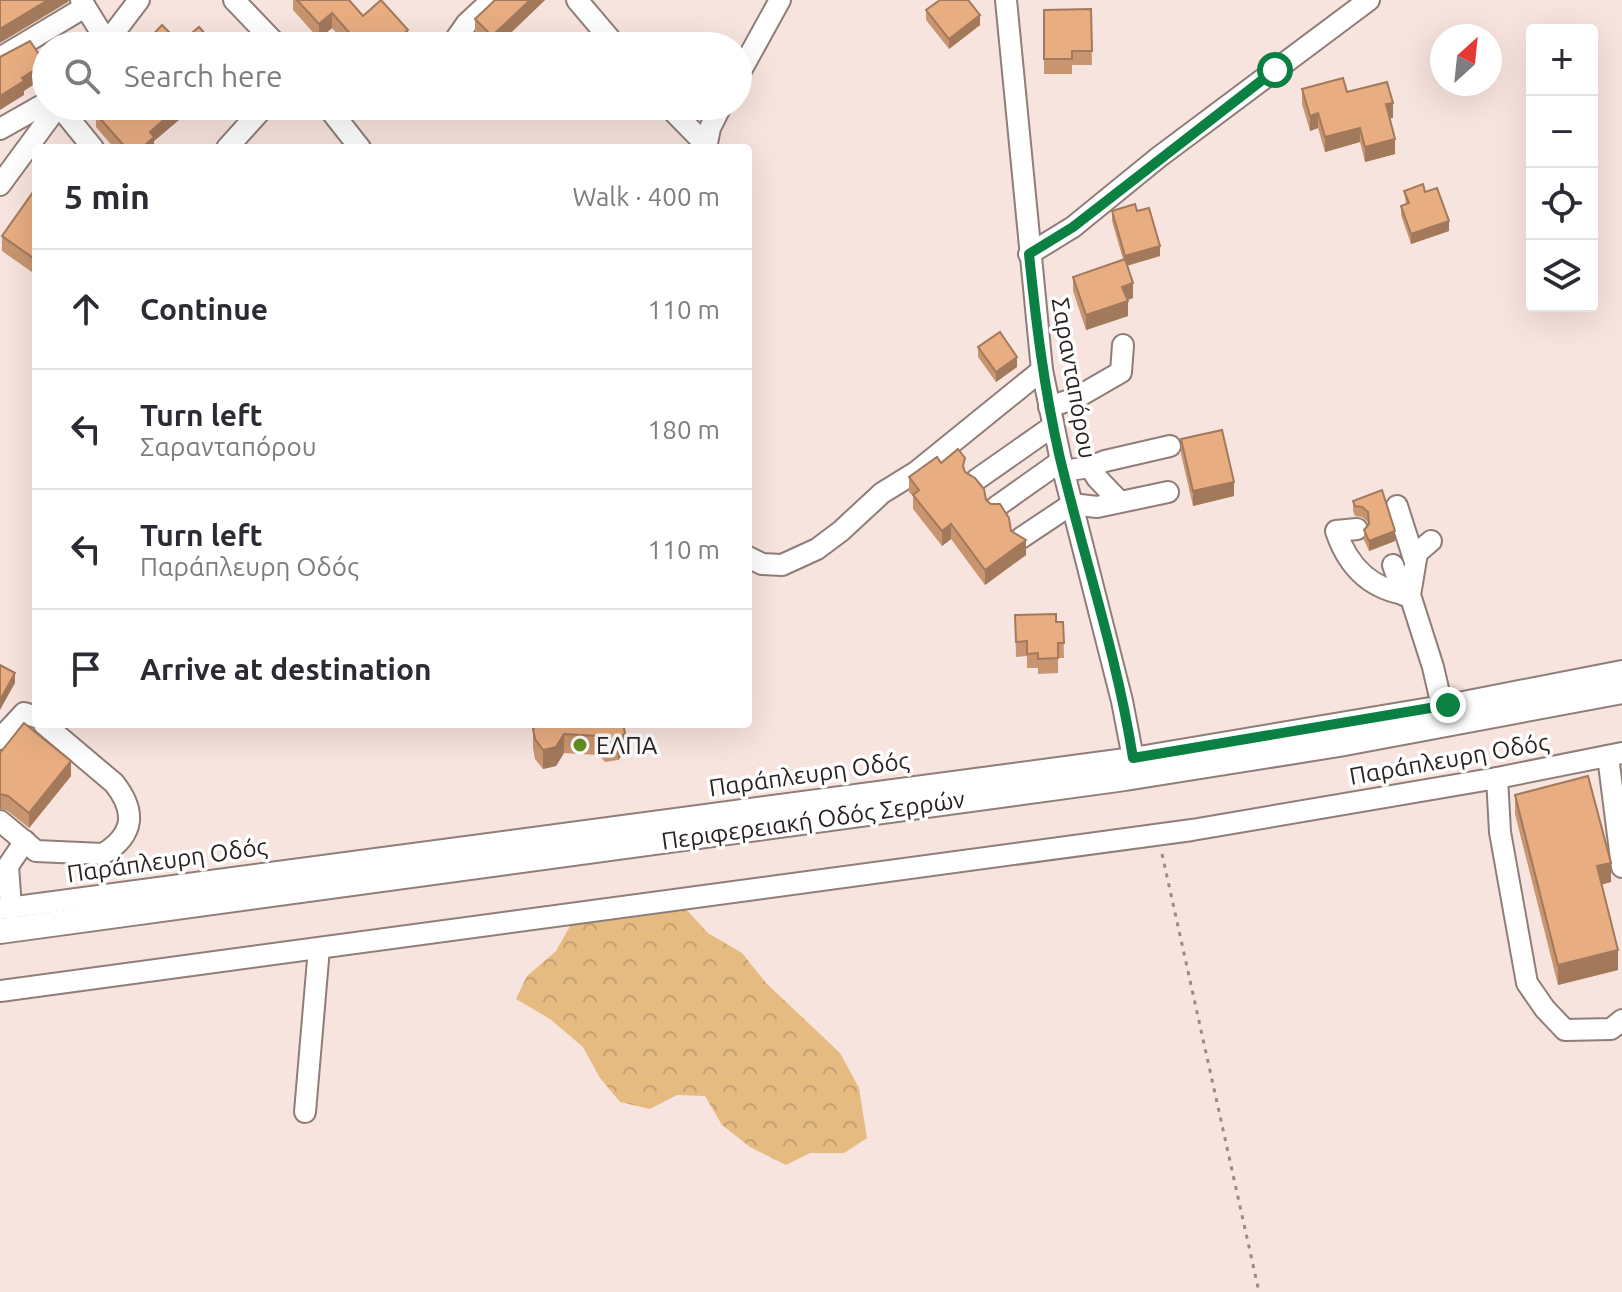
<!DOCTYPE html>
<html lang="en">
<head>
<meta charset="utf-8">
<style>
	:root { --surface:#fff; --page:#f7f7f7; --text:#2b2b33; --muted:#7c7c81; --line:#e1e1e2 }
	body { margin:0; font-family:Ubuntu,sans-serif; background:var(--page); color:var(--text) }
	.controls { position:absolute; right:24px; top:24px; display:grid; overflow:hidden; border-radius:8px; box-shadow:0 8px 32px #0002 }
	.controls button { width:72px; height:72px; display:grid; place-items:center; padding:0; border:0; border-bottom:2px solid var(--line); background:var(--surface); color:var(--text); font:40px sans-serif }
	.compass { position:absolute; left:1430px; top:24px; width:72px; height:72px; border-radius:50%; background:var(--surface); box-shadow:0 8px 32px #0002; rotate:27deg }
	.stop { position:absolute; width:24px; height:24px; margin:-18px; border:6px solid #0b8043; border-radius:50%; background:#fff }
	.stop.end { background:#0b8043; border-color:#fff; box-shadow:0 2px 8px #0008 }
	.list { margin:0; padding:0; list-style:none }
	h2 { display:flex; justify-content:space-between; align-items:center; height:104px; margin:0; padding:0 32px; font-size:34px }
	h2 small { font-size:26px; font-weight:400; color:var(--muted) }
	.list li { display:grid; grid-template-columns:52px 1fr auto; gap:24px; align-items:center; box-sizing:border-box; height:120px; padding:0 32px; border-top:2px solid var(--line) }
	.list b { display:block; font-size:30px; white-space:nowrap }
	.list p { margin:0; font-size:26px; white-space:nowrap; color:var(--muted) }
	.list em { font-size:26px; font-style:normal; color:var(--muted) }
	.icon { flex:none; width:44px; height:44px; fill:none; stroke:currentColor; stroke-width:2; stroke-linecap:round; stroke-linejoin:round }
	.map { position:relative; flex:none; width:1622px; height:1292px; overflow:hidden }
	.search { position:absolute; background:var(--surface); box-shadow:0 8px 32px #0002; left:32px; top:32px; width:720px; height:88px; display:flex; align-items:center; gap:20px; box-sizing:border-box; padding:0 28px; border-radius:44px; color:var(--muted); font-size:30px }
	.panel { position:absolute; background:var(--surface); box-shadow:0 8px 32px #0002; left:32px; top:144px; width:720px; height:584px; border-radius:8px }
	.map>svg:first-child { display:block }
</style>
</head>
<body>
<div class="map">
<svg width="1622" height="1292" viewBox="0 0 1622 1292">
	<defs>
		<pattern id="forest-crowns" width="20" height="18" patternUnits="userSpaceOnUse" patternTransform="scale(2)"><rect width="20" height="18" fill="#e5bb82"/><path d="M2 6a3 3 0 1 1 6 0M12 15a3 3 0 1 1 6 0" fill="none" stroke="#c5a070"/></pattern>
	</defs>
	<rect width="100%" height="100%" fill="#f8e4de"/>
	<path fill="url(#forest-crowns)" d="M684,907L708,933L742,953L766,983L840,1053L859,1088L867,1138L844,1153H810L786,1165L750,1147L722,1125L705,1096L677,1095L650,1109L620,1102L600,1078L583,1047L550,1019L516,999L527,976L556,951L573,921Z"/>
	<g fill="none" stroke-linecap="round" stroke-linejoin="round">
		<defs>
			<g id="minor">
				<path d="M81,0L107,42"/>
				<path d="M234,0L278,46"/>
				<path d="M577,0L616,46"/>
				<path d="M1006,0L1042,370L1061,461L1122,701L1133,758"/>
				<path d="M104,46L139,0"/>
				<path d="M455,46L453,43L467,23L492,0"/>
				<path d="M0,58L85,7"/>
				<path d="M738,76L780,0"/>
				<path d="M59,106L93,148"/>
				<path d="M327,106L360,148"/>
				<path d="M668,106L706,145"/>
				<path d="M0,129L46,103"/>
				<path d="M227,148L265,106"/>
				<path d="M706,148L710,128L721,106"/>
				<path d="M0,185L58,106"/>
				<path d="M1029,254L1073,227L1159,157L1369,0"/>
				<path d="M1049,407L1076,398L1121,372L1123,345"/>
				<path d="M1090,467L1097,478L1119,501"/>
				<path d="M1063,471L1090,467L1105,461L1170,446"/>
				<path d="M976,480L1053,426"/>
				<path d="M1397,506L1415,562"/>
				<path d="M996,507L1061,461"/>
				<path d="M1357,529L1336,531C1348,567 1371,590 1410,595"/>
				<path d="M1021,538L1072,504L1097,507L1168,492"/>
				<path d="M1431,541L1417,553L1410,595L1433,667L1442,706"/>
				<path d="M748,557L762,564L782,565L817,549L841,531L882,493L916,472L1042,370"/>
				<path d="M1393,565L1404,595"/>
				<path d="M0,739L24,713L36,717"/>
				<path d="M1608,756L1622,867"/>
				<path d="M1497,778L1500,832L1527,983L1545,1009L1565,1030L1611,1029L1622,1020"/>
				<path d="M0,821L36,851L103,854C134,835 137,812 114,783L44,724"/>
				<path d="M11,908L8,866L25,841"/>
				<path d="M0,909L1133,758L1448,705L1622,671"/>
				<path d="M0,991L1192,830L1497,778L1622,753"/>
				<path d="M305,1112L319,948"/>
			</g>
			<path id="major" d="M0,931L1125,778L1339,744L1622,691"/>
		</defs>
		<use href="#minor" stroke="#8f7d78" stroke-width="24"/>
		<use href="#major" stroke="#8f7d78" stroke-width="28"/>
		<path stroke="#998a86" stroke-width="3" stroke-dasharray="4 6" stroke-linecap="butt" d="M1162,854L1259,1292"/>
		<use href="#minor" stroke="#fff" stroke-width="20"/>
		<use href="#major" stroke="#fff" stroke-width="24"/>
	</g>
	<g fill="#c89570">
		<path d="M293,0H349L363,16L408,45L348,46L332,28L319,39L293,10Z"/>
		<path d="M545,0L497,46H488L475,34V19Z"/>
		<path d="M1091,9L1092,65H1072V74H1044V10Z"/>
		<path d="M926,10L980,25L949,49L926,20Z"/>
		<path d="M1302,89L1347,92L1393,118H1390L1395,154L1365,162L1360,142L1325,152L1318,128L1310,131L1302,104Z"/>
		<path d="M193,106V108L154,141V148H114L96,127V114Z"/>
		<path d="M36,188V275L2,251V236Z"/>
		<path d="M1404,191L1425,192L1449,231L1411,244L1401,215V206L1406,204Z"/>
		<path d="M1112,211H1137L1160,256L1127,266L1133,298L1127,300L1128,316L1086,330L1073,291V277L1123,259L1112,221Z"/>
		<path d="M978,347L1017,367L996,382L978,357Z"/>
		<path d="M1181,439L1234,496L1193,506L1181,454Z"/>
		<path d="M941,463L965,472L1011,531L1026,555L985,585L951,539L942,546L913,509V496L909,492V477Z"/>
		<path d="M1382,490L1395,541L1369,551L1364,540V530L1368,525V522L1362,517L1355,516L1353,511V501Z"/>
		<path d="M1015,615L1056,622H1063L1064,658H1058V673L1038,674V668H1027V656L1016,657Z"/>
		<path d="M533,724H623L625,752L618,760L605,762L599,755L564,753L556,766L543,769L535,759L533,748V729L535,727Z"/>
		<path d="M0,753L71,776L29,828L8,811L0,809Z"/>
		<path d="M1515,795L1611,882L1601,884L1618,970L1558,985L1515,814Z"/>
	</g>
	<g fill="#a3795b">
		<path d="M48,0H69L68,2L0,43V29Z"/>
		<path d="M530,0H545L497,46H492V36Z"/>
		<path d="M332,13V28L319,39V24Z"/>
		<path d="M980,15V25L949,49V39Z"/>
		<path d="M408,30V45L407,46H390Z"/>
		<path d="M45,63V77L24,91V95L0,110V96L22,78Z"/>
		<path d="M1393,103V118L1386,119V104Z"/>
		<path d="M179,106H193V108L154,141V148H142L150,132Z"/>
		<path d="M1318,113V128L1310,131V116Z"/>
		<path d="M1360,128V142L1325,152V137Z"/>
		<path d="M1395,139V154L1365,162V147Z"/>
		<path d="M1449,221V231L1411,244V234Z"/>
		<path d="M1160,246V256L1125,266V256Z"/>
		<path d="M1133,283V298L1122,302V287Z"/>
		<path d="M1128,301V316L1086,330V315Z"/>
		<path d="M1017,357V367L996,382V372Z"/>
		<path d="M1234,482V496L1193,506V491Z"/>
		<path d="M951,524V539L942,546V531Z"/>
		<path d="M1395,531V541L1369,551V541Z"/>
		<path d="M1026,540V555L985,585V570Z"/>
		<path d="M15,673V683L0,710V700Z"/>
		<path d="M625,733V752L618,760V741Z"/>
		<path d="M564,734V753L556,766L543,769V750Z"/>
		<path d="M71,761V776L29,828V813Z"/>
		<path d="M1,793V808L0,809V794Z"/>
		<path d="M1611,863V882L1597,886V866Z"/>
		<path d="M1618,950V970L1558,985V965Z"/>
	</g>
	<g fill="#e9ad82" stroke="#a3795b" stroke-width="2">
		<path d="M0,0H48L0,29Z"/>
		<path d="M297,0H349L363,16L381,0L408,30L390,46H361L332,13L319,24Z"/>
		<path d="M495,0H530L492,36L475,19Z"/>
		<path d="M940,0H968L980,15L949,39L926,10Z"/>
		<path d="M1091,9L1092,51H1072V59H1044V10Z"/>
		<path d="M162,25L180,43L199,27L216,46H154L148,40Z"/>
		<path d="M30,41L45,63L22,78L24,81L0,96V57Z"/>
		<path d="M1343,78L1347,92L1387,82L1393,103L1386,104L1395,139L1365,147L1360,128L1325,137L1318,113L1310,116L1302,89Z"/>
		<path d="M105,106H179L150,132L154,137L142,148H126L96,114Z"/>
		<path d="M1423,184L1425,192L1437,188L1449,221L1411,234L1401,206L1409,203L1404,191Z"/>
		<path d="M36,188V260L2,236Z"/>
		<path d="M1135,204L1137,211L1149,208L1160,246L1125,256L1112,211Z"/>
		<path d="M1125,259L1133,283L1122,287L1128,301L1086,315L1073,277Z"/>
		<path d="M1000,332L1017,357L996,372L978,347Z"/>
		<path d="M1222,430L1234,482L1193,491L1181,439Z"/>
		<path d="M958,449L965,458L963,466L965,472L975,478L984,489L986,500L991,504H1000L1009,518L1011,531L1026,540L985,570L951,524L942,531L913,495L919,490L909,477L937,457L941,463Z"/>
		<path d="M1382,490L1395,531L1369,541L1364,530L1369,524L1368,512L1362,507L1355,506L1353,501Z"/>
		<path d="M1056,614V622H1063L1064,643H1058V658L1038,659V653L1027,654V641L1016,642L1015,615Z"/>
		<path d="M0,665L15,673L0,700Z"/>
		<path d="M24,723L71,761L29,813L8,796L0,794V753Z"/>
		<path d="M538,724H623L625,733L618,741L605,743L599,736L564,734L556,747L543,750L535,739L533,729Z"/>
		<path d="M1588,776L1611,863L1597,866L1618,950L1558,965L1515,795Z"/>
	</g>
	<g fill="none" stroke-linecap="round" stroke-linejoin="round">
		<path stroke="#0b8043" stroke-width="10" d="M1275,70L1073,227L1029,254C1036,322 1044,388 1059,454C1083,555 1117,655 1133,758L1448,705"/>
	</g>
	<circle fill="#638f21" stroke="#fff" stroke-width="3" cx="580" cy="745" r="8"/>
	<g text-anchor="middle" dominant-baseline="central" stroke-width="7" stroke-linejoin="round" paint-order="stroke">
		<g font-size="24" fill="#2a2220" stroke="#fff">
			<text transform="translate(1074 378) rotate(80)">Σαρανταπόρου</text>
			<text transform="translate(1449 759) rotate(-10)">Παράπλευρη Οδός</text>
			<text transform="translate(809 774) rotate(-8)">Παράπλευρη Οδός</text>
			<text transform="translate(813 820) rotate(-8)">Περιφερειακή Οδός Σερρών</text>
			<text transform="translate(167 860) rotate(-8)">Παράπλευρη Οδός</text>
		</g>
		<g font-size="24" fill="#2a2220" stroke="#fff" text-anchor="start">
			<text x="596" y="745">ΕΛΠΑ</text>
		</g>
	</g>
</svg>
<div class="controls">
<button>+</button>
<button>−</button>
<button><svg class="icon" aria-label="locate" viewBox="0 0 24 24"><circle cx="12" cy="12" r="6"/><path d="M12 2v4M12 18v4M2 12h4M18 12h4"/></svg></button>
<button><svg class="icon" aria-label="layers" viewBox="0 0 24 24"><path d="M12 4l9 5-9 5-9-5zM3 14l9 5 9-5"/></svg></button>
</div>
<svg class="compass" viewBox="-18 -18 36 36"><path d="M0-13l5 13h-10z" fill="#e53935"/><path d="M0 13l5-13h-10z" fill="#7c7c81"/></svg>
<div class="stop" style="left:1275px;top:70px"></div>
<div class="stop end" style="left:1448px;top:705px"></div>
<div class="search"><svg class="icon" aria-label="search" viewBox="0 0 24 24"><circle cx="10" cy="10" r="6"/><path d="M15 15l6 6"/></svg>Search here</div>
<section class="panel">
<h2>5 min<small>Walk · 400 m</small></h2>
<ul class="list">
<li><svg class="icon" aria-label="ahead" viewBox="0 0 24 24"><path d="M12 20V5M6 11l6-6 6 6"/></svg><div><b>Continue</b></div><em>110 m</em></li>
<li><svg class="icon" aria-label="left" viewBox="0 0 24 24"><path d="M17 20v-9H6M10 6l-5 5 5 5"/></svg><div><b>Turn left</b><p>Σαρανταπόρου</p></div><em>180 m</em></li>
<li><svg class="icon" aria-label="left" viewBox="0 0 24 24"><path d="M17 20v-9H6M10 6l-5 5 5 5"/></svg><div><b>Turn left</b><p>Παράπλευρη Οδός</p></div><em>110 m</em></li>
<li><svg class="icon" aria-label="arrive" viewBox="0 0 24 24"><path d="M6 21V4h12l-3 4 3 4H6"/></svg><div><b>Arrive at destination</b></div></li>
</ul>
</section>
</div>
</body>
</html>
